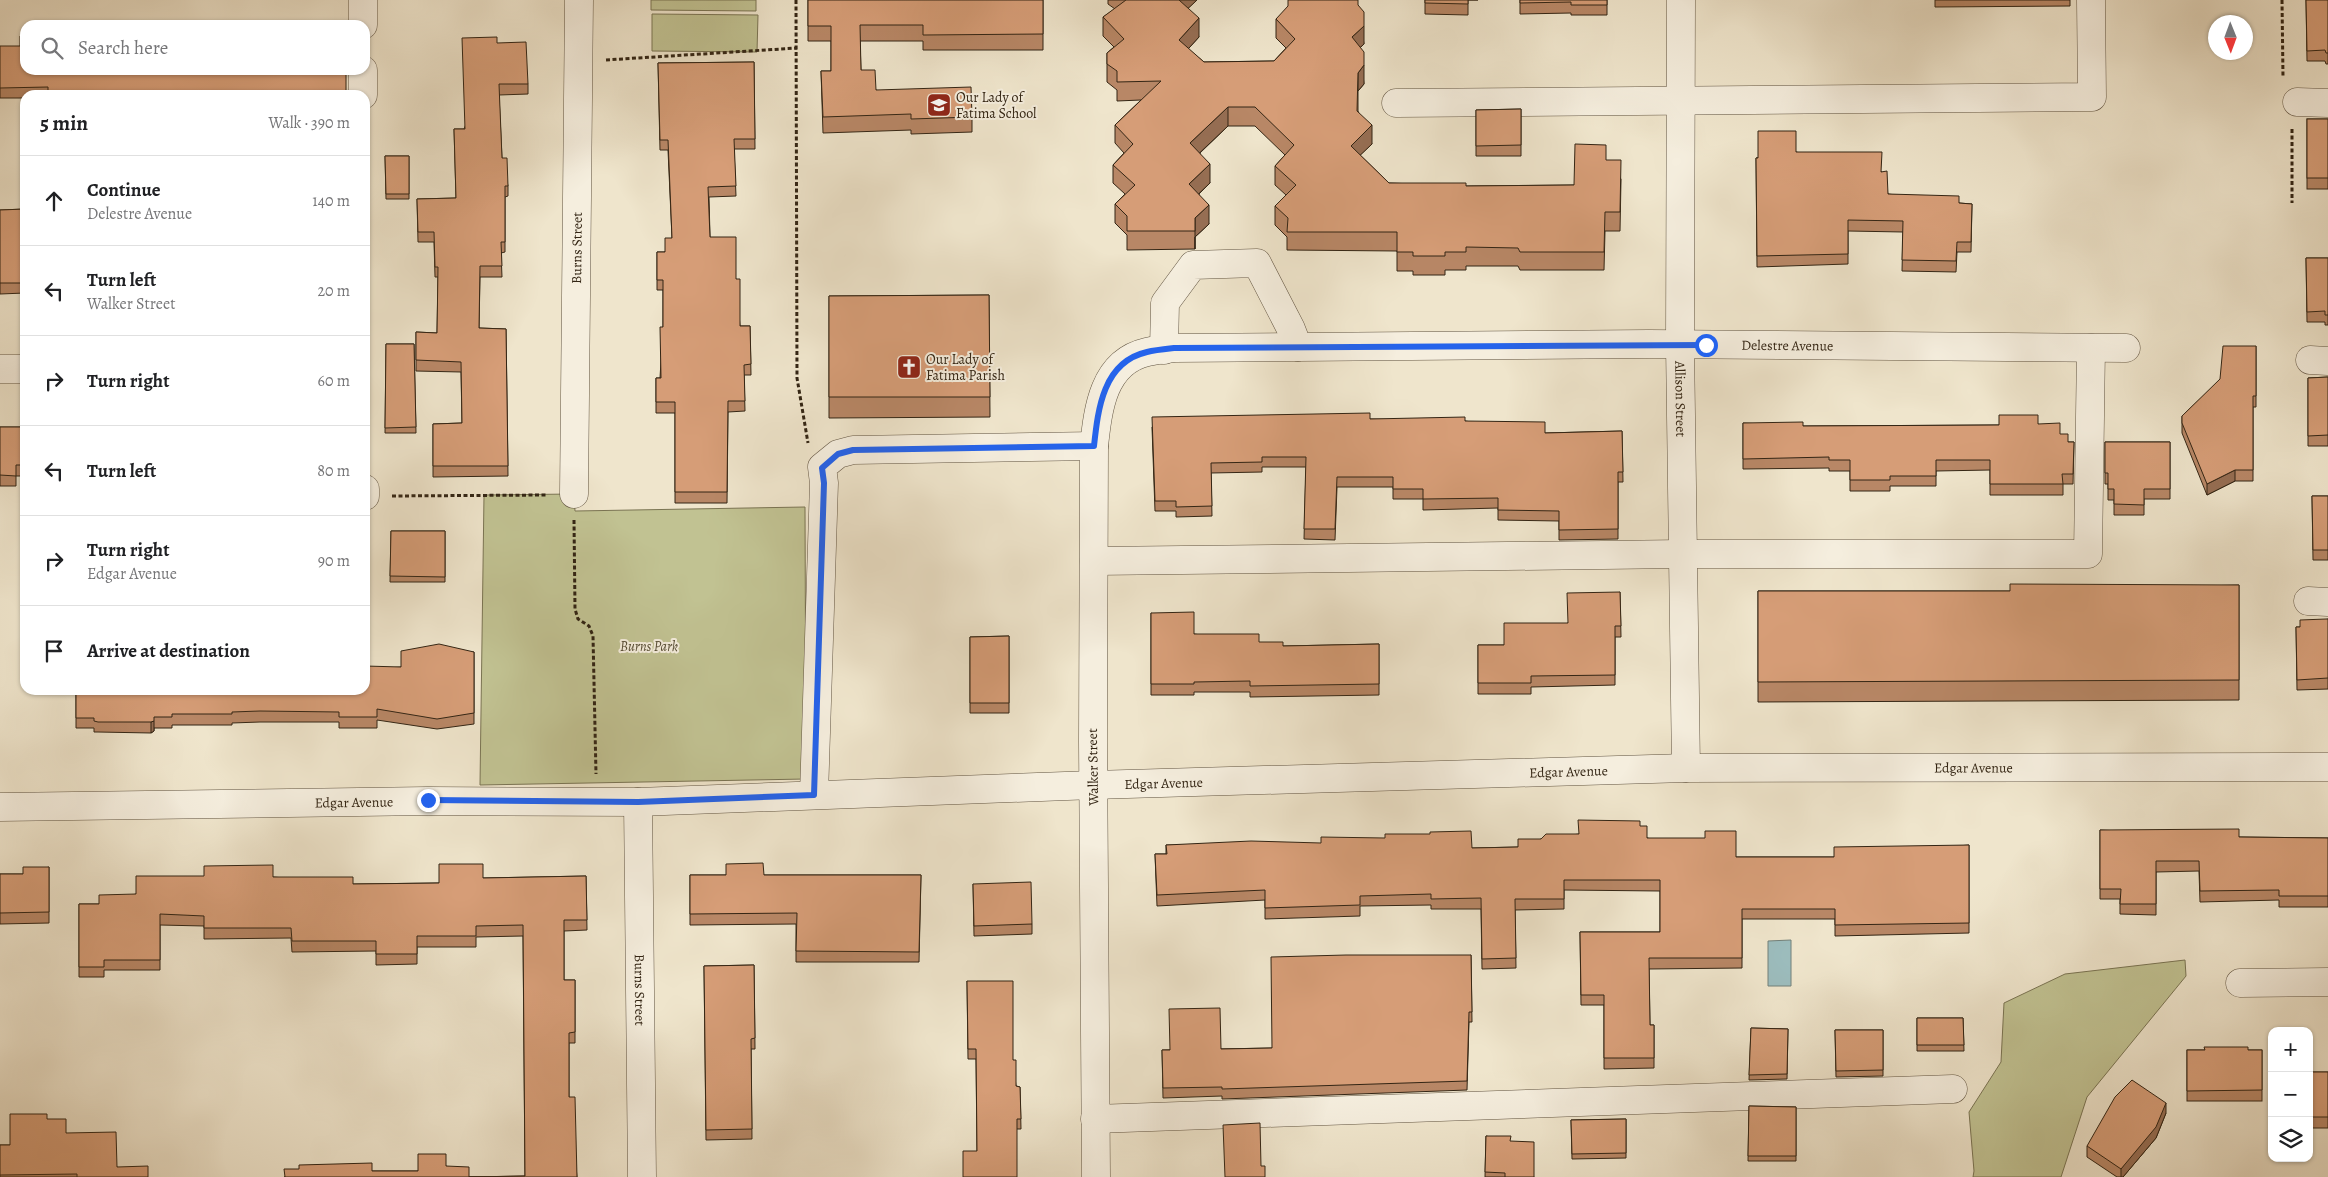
<!DOCTYPE html>
<html lang="en">
<head>
<meta charset="utf-8">
<style>
	:root { --surface:#fff; --page:#f2f2f2; --text:#202124; --muted:#757577; --line:#e0e0e0 }
	body { margin:0; font-family:Alegreya,serif; background:var(--page); color:var(--text) }
	.controls { position:absolute; right:15px; bottom:15px; display:grid; overflow:hidden; border-radius:10px; box-shadow:0 1px 4px #0004 }
	.controls button { width:45px; height:45px; display:grid; place-items:center; padding:0; border:0; border-bottom:1px solid var(--line); background:var(--surface); color:var(--text); font:25px sans-serif }
	.compass { position:absolute; left:2208px; top:15px; width:45px; height:45px; border-radius:50%; background:var(--surface); box-shadow:0 1px 4px #0004; rotate:179deg }
	.stop { position:absolute; width:15px; height:15px; margin:-11px; border:4px solid #2563eb; border-radius:50%; background:#fff }
	.stop.end { background:#2563eb; border-color:#fff; box-shadow:0 1px 5px #0008 }
	.list { margin:0; padding:0; list-style:none }
	h2 { display:flex; justify-content:space-between; align-items:center; height:65px; margin:0; padding:0 20px; font-size:21px }
	h2 small { font-size:16px; font-weight:400; color:var(--muted) }
	.list li { display:grid; grid-template-columns:32px 1fr auto; gap:15px; align-items:center; box-sizing:border-box; height:90px; padding:0 20px; border-top:1px solid var(--line) }
	.list b { display:block; font-size:19px; white-space:nowrap }
	.list p { margin:0; font-size:16px; white-space:nowrap; color:var(--muted) }
	.list em { font-size:16px; font-style:normal; color:var(--muted) }
	.icon { flex:none; width:28px; height:28px; fill:none; stroke:currentColor; stroke-width:2; stroke-linecap:round; stroke-linejoin:round }
	.map { position:relative; flex:none; width:2328px; height:1177px; overflow:hidden }
	.search { position:absolute; background:var(--surface); box-shadow:0 1px 4px #0004; left:20px; top:20px; width:350px; height:55px; display:flex; align-items:center; gap:12px; box-sizing:border-box; padding:0 18px; border-radius:15px; color:var(--muted); font-size:19px }
	.panel { position:absolute; background:var(--surface); box-shadow:0 1px 4px #0004; left:20px; top:90px; width:350px; height:605px; border-radius:15px }
	.map>svg:first-child { display:block }
</style>
</head>
<body>
<div class="map">
<svg width="2328" height="1177" viewBox="0 0 2328 1177">
	<rect width="100%" height="100%" fill="#efe5cc"/>
	<filter id="stains"><feTurbulence type="fractalNoise" baseFrequency=".004" numOctaves="4"/><feColorMatrix values="0 0 0 0 .2 0 0 0 0 .09 0 0 0 0 .02 0 0 0 .5 -.17"/></filter>
	<radialGradient id="worn" r=".72"><stop offset=".6" stop-color="#630" stop-opacity="0"/><stop offset="1" stop-color="#630" stop-opacity=".3"/></radialGradient>
	<g fill="#c1c292" stroke="#7a7453">
		<path d="M651,0H756V11L651,10Z"/>
		<path d="M652,14L758,15L757,52L652,51Z"/>
		<path d="M574,494L575,511L805,507L806,779L480,785L484,495Z"/>
		<path d="M2185,960L2186,976L2087,1097L2061,1177H1973L1974,1171L1969,1112L2001,1062L2004,1003L2065,974Z"/>
	</g>
	<path fill="#9cbdbe" stroke="#72807a" d="M1791,940V986H1768V941Z"/>
	<g fill="none" stroke-linecap="round" stroke-linejoin="round">
		<defs>
			<g id="minor">
				<path d="M363,0V25"/>
				<path id="s1" d="M1681,0L1680,345L1686,768"/>
				<path d="M363,70V95"/>
				<path d="M2297,102L2328,103"/>
				<path d="M1396,103L2092,97L2091,0"/>
				<path d="M1164,350L1165,303L1193,265L1257,263L1291,329L1298,347"/>
				<path d="M2310,360L2328,361"/>
				<path d="M0,369H25"/>
				<path d="M365,489V496"/>
				<path id="s2" d="M574,494L579,0"/>
				<path d="M1094,561L1682,554H2088L2091,348"/>
				<path d="M2308,601L2328,602"/>
				<path d="M814,795L824,483L822,467L838,454L853,450L1094,446"/>
				<path id="s3" d="M638,802L642,1177"/>
				<path id="s4" d="M0,807L428,801L638,802L1093,785L1686,768L2328,767"/>
				<path d="M2240,983L2328,982"/>
				<path d="M1095,1119L1953,1089"/>
				<path id="s5" d="M1096,1177L1093,742L1094,446C1098,409 1103,362 1147,352C1155,350 1165,349 1174,348L1649,344L2126,348"/>
			</g>
		</defs>
		<use href="#minor" stroke="#625542" stroke-width="29"/>
		<g stroke="#332514" stroke-width="3" stroke-dasharray="4 2.5" stroke-linecap="butt">
			<path d="M796,0L797,378L808,443"/>
			<path d="M2282,0L2283,77"/>
			<path d="M606,60L797,48"/>
			<path d="M2292,129V203"/>
			<path d="M392,496L546,495"/>
			<path d="M574,520L575,609L578,619L589,626L593,636L596,774"/>
		</g>
		<use href="#minor" stroke="#f5eede" stroke-width="28"/>
	</g>
	<g fill="#b88766" stroke="#332514">
		<path d="M808,0H1043V50H923V41H860L861,70L876,90L972,117V132L911,134V130L823,133L821,71H831V41H808Z"/>
		<path d="M1108,0H1197L1188,8L1199,37L1188,49L1204,62L1274,61L1286,48L1276,38V19L1358,5L1364,44L1360,48L1364,84L1358,91V111L1372,144L1360,155L1389,183L1466,186L1574,185L1606,160L1621,179L1620,231H1605L1604,270H1520L1518,266H1466V270H1445V275H1413V271H1397V251L1287,250V237L1275,225V206L1286,195L1275,185V166L1285,155L1255,126H1228L1200,153L1210,183L1199,194L1209,224L1195,237V249L1127,250V235L1115,223V204L1125,194L1113,183V165L1124,153L1115,143V125L1141,100L1117,101V90L1107,82V53L1114,47L1103,36V17L1115,9L1108,4Z"/>
		<path d="M1425,0H1478H1468V15L1425,14Z"/>
		<path d="M1520,0H1607V15H1571V13L1520,14Z"/>
		<path d="M1935,0H2070V6L1935,7Z"/>
		<path d="M2306,0H2328V64H2326L2325,61H2307Z"/>
		<path d="M497,43L528,84V94L499,95L502,158L508,186V196L505,197V252L501,253L502,277H480L479,328L506,329L508,476L433,477V424L462,423L461,372L416,371V332L437,333L438,277H435L434,242H418L417,199L456,198L454,129H464Z"/>
		<path d="M0,46L25,70L346,95H25V98H0Z"/>
		<path d="M754,62L755,149H734L736,196L709,197L710,237L736,279L740,326H750L751,375H744L745,411L728,412L727,503H675V413H656V378H660L663,327V290H657V252H665L672,238L668,150H660L658,63Z"/>
		<path d="M1521,109V156H1476V110Z"/>
		<rect x="2307" y="119" width="21" height="70"/>
		<path d="M1796,152L1882,172L1888,194L1959,203L1972,204L1971,252H1957L1956,272L1902,271L1903,232L1848,231V264L1757,267L1756,158Z"/>
		<path d="M385,156H409V199H386Z"/>
		<path d="M25,209V293L0,294V210Z"/>
		<path d="M2306,258H2328V325H2325V322H2307Z"/>
		<path d="M989,295L990,417L829,418V296Z"/>
		<path d="M386,344H414L416,433H385Z"/>
		<path d="M2256,346V407H2253V481H2235L2207,495L2182,433V416Z"/>
		<path d="M2328,377V446H2308V378Z"/>
		<path d="M1370,419L1465,421L1545,433L1622,431L1623,482H1618V539L1559,540V521L1498,520V508L1423,510V499H1393V487H1337L1335,540L1304,539L1306,467H1262V472L1211,473L1212,516L1176,517V511H1155L1152,427Z"/>
		<path d="M1743,423L1803,426L1999,425L2038,424L2060,434L2068,442H2074L2073,484H2063V495H1990V470L1936,471V486H1890V491H1850V471H1829V468L1743,469Z"/>
		<path d="M0,427H25V476H16V486H0Z"/>
		<path d="M2105,442H2170V499H2144V515H2114V500H2108V484H2105Z"/>
		<path d="M2312,496H2328V560H2313Z"/>
		<path d="M391,531H445V582H390Z"/>
		<path d="M2239,585V700L1758,702V591H2010Z"/>
		<path d="M1620,592L1621,637H1615V685L1531,687V694H1478V645H1504L1568,623Z"/>
		<path d="M1151,613L1194,634L1283,646L1379,644V695L1250,697V692H1194V695H1151Z"/>
		<path d="M2328,619V689L2297,690L2296,627H2300Z"/>
		<path d="M1009,636V713H970V637Z"/>
		<path d="M474,652V724L437,729L377,720V728H339V722H260L232,723V725H172V728H154V731L151,733L98,732H94V728H76V690L401,667Z"/>
		<path d="M1640,826L1647,838L1736,857H1834L1969,845V933L1835,936V919H1742V968L1649,969L1650,1025H1654V1068L1604,1069V1005H1581L1580,932H1660V891L1564,890V909L1515,910L1516,968L1482,969L1481,909H1431V905L1360,906V916L1265,919V900L1157,906L1155,854H1166V845L1472,848L1518,847L1541,839Z"/>
		<path d="M2100,830L2239,837L2328,838V907H2279V900L2200,902L2199,871L2156,872V915L2120,914V899H2100Z"/>
		<path d="M49,867V923L0,924V874H23Z"/>
		<path d="M690,875H921L919,962H796V924L690,925Z"/>
		<path d="M586,876L587,930L564,931V980H575V1043H569V1097L577,1177H284L372,1171H418L446,1166L469,1177L525,1176L523,936L476,937V947H417V964L376,965V951L292,952L291,938L204,939V926L160,925V970H104V977H79V904H99L136,894L273,877L353,884L439,883L483,878Z"/>
		<path d="M973,884L1032,924V934L974,936Z"/>
		<path d="M1471,955L1472,1022H1469L1467,1090L1222,1099V1096L1163,1098L1162,1050L1272,1048Z"/>
		<path d="M754,965L755,1049H751L752,1139L706,1140L704,966Z"/>
		<path d="M967,981L1013,1060L1016,1086L1020,1087L1021,1129H1017L977,1151L976,1059H968Z"/>
		<path d="M1917,1018H1963L1964,1051H1917Z"/>
		<path d="M1751,1028L1788,1029L1787,1079L1749,1080Z"/>
		<path d="M1835,1030H1883V1076L1836,1077Z"/>
		<rect x="2187" y="1050" width="75" height="51"/>
		<rect x="2309" y="1072" width="19" height="56"/>
		<path d="M1749,1106L1796,1107V1161H1748Z"/>
		<path d="M2166,1113L2156,1138L2123,1177H2117L2087,1157V1146Z"/>
		<path d="M47,1119L66,1133L117,1167L148,1177H0V1145H10Z"/>
		<path d="M1626,1119V1158L1572,1159L1571,1120Z"/>
		<path d="M1486,1136L1510,1141L1534,1177H1485Z"/>
	</g>
	<g fill="#966e53" stroke="#332514">
		<path d="M1178,0H1197L1178,18Z"/>
		<path d="M1199,18V37L1179,59V40Z"/>
		<path d="M1364,26V44L1352,55V37Z"/>
		<path d="M1364,65V84L1358,91V73Z"/>
		<path d="M1228,107V126L1190,162V143Z"/>
		<path d="M1372,125V144L1351,164V146Z"/>
		<path d="M1210,164V183L1189,203V184Z"/>
		<path d="M1209,205V224L1195,237V249V218Z"/>
		<path d="M2235,470V481L2207,495V484Z"/>
		<path d="M154,721V731L151,733V722Z"/>
		<path d="M2166,1103V1113L2156,1138L2123,1177H2121V1169Z"/>
	</g>
	<g fill="#d69d77" stroke="#332514">
		<path d="M808,0H1043V34L923,35V25H860L861,70H875L876,90L971,87L972,117L911,119V114L823,117L821,71H831V26H808Z"/>
		<path d="M1126,0H1179L1199,18L1179,40L1204,62L1274,61L1295,39L1276,19L1288,6V0H1358V5L1364,12V26L1352,37L1364,52V65L1358,73L1357,111L1372,125L1351,146L1389,183H1466V186L1574,185L1575,144L1606,145V160H1621L1620,212H1605L1604,252H1520L1518,248L1466,247V252H1445V256H1413V252H1397V232H1287L1288,218L1275,206L1296,185L1275,166L1294,145L1255,107H1228L1190,143L1210,164L1189,184L1209,205L1195,218V231H1127V216L1115,204L1135,185L1113,165L1133,144L1115,125L1161,81L1117,82V71L1107,64V53L1124,39L1103,17Z"/>
		<path d="M1425,0H1468V4L1425,3Z"/>
		<path d="M1520,0H1607V5H1571V2L1520,3Z"/>
		<path d="M2306,0H2328V53H2326L2325,50L2307,51Z"/>
		<path d="M20,36H25V70H346V95H48V87L0,88V46H20Z"/>
		<path d="M497,37V43L526,42L528,84H499L502,158H507L508,186H505V242H501L502,266H480L479,328L506,329L508,466H433V424L462,423L461,362L416,360V332L437,333L438,267H435L434,232H418L417,199L456,198L454,129H465L462,38Z"/>
		<path d="M754,62L755,139H734L736,186L708,187L710,237H736V279H740V326H750L751,364L744,365L745,401H728L727,492H675V402H656V378H661L660,327H663V280H657V252H665V238H672L668,140H660L658,63Z"/>
		<path d="M1521,109V145L1476,146V110Z"/>
		<rect x="2307" y="119" width="21" height="59"/>
		<path d="M1758,131H1796V152H1882L1881,172L1887,171L1888,194L1959,196V203L1972,204L1971,242H1957L1956,261L1902,260L1903,221L1848,220V254L1757,256L1756,158H1758Z"/>
		<path d="M385,156H409V194H386Z"/>
		<path d="M25,209V283H0V210Z"/>
		<path d="M2306,258H2328V315H2325V311L2307,312Z"/>
		<path d="M989,295L990,397H829V296Z"/>
		<path d="M386,344H414L416,427L385,428Z"/>
		<path d="M2223,346H2256V396H2253V470H2235L2207,484L2182,423V416L2220,379Z"/>
		<path d="M2328,377V435L2308,436V378Z"/>
		<path d="M1370,413V419L1465,417V421L1545,422V433L1622,431L1623,472H1618V529L1559,530V511L1498,510V498L1423,499V489H1393V477H1337L1335,529H1304L1306,457H1262V462L1211,463L1212,506L1176,507V501H1155L1152,417Z"/>
		<path d="M1999,415H2038V424L2060,423V434H2068V442H2074L2073,474H2062L2063,484H1990V460H1936V476H1890V480H1850V460H1829V457L1743,459V423L1803,422V426L1999,425Z"/>
		<path d="M0,427H25V465H16V476L0,475Z"/>
		<path d="M2105,442H2170V489H2144V505L2114,504V489H2108V473H2105Z"/>
		<path d="M2312,496H2328V550H2313Z"/>
		<path d="M391,531H445V577L390,576Z"/>
		<path d="M2010,584L2239,585V680L1758,682V591H2010Z"/>
		<path d="M1620,592L1621,626H1615V675L1531,676V683H1478V645H1504V623H1568L1567,593Z"/>
		<path d="M1194,612V634H1259V642H1283V646L1379,644V684L1250,686V681L1194,682V684H1151V613Z"/>
		<path d="M2326,619H2328V678L2297,680L2296,627H2300V620Z"/>
		<path d="M1009,636V703H970V637Z"/>
		<path d="M439,644L474,652V713L437,719L377,709V717H339V712L260,711L232,712V714H172V717H154V721L151,722H98L94,721V718H76V690H365V666L401,667V651Z"/>
		<path d="M1578,820L1640,821V826H1647V838H1705V831H1736V857H1834V847L1969,845V923L1835,925V909H1742V958H1649L1650,1025H1654V1058H1604V995H1581L1580,932H1660V880H1564V899H1515L1516,958L1482,959L1481,898L1431,899V894L1360,896V905L1265,908V890L1157,895L1155,854H1167L1166,845L1251,841L1321,843V837L1385,838V834H1430V832L1471,831L1472,848L1518,847V839H1541L1546,834H1579Z"/>
		<path d="M2239,829V837L2328,838V896H2279V890L2200,891L2199,861H2156V904H2120L2121,889H2100V830Z"/>
		<path d="M763,863L764,875H921L919,952L796,951L797,913L690,914V875H726V864Z"/>
		<path d="M439,864H483V878L586,876L587,920H564V980H575V1032L569,1033V1097H575L577,1177H285L284,1169H299V1165L372,1163V1171H418V1154H446V1166L469,1167V1177L525,1176L523,925L476,926V936H417V954H376V941H292L291,928H204V916L160,914V960H104V967H79V904H99V895L136,894V876H204V866L273,865V877H353V884L439,883Z"/>
		<path d="M23,867H49V912L0,913V874H23Z"/>
		<path d="M1031,882L1032,924L974,926L973,884Z"/>
		<path d="M1346,955H1471L1472,1012H1469L1467,1081L1222,1089V1087L1163,1088L1162,1050H1170L1169,1009L1220,1008L1221,1049L1272,1048L1271,957Z"/>
		<path d="M754,965L755,1038L751,1039L752,1129L706,1130L704,966Z"/>
		<path d="M967,981H1013V1060H1016V1086L1020,1087L1021,1119H1017V1177H963V1151H977L976,1049H968Z"/>
		<path d="M1917,1018H1963L1964,1045H1917Z"/>
		<path d="M1751,1028L1788,1029L1787,1074L1749,1075Z"/>
		<path d="M1835,1030H1883V1070L1836,1071Z"/>
		<path d="M2204,1047H2248V1050H2262V1090L2187,1091V1050H2205Z"/>
		<rect x="2309" y="1072" width="19" height="45"/>
		<path d="M2132,1080L2166,1103L2156,1127L2121,1169L2087,1146L2115,1097Z"/>
		<path d="M1749,1106L1796,1107V1156H1748Z"/>
		<path d="M10,1114H47V1119H66V1133L116,1132L117,1167L148,1166V1177H77V1174L0,1175V1145H10Z"/>
		<path d="M1626,1119V1153L1572,1154L1571,1120Z"/>
		<path d="M1260,1123L1261,1166H1265V1177H1225L1223,1125Z"/>
		<path d="M1486,1136H1511L1510,1141L1534,1142V1177H1505V1173L1485,1172Z"/>
	</g>
	<g fill="none" stroke-linecap="round" stroke-linejoin="round">
		<path stroke="#2563eb" stroke-width="6" d="M428,800L638,802L814,795L824,483L822,468L838,454L853,450L1094,446C1098,409 1103,362 1147,352C1155,350 1165,349 1174,348L1706,345"/>
	</g>
	<defs>
		<symbol id="school-square" viewBox="-11 -11 22 22"><rect x="-9" y="-9" width="18" height="18" rx="4" fill="#8f2418" stroke="#f5eede"/><path d="M0-5L7-2L0 1L-7-2ZM-4 1L0 2.5L4 1V4Q0 6-4 4Z" fill="#fff"/></symbol>
		<symbol id="church-square" viewBox="-11 -11 22 22"><rect x="-9" y="-9" width="18" height="18" rx="4" fill="#8f2418" stroke="#f5eede"/><path d="M-1.2-6h2.4v3.5h3.3v2.4h-3.3V6h-2.4V-.1h-3.3v-2.4h3.3Z" fill="#fff"/></symbol>
	</defs>
	<g fill-rule="evenodd">
		<use href="#school-square" x="925" y="91" width="28" height="28"/>
		<use href="#church-square" x="895" y="353" width="28" height="28"/>
	</g>
	<g text-anchor="middle" dominant-baseline="central" stroke-width="4" stroke-linejoin="round" paint-order="stroke">
		<g font-size="14" fill="#332514" stroke="#f5eede" text-anchor="start">
			<text x="956" y="97">Our Lady of<tspan x="956" dy="16">Fatima School</tspan></text>
			<text x="926" y="359">Our Lady of<tspan x="926" dy="16">Fatima Parish</tspan></text>
		</g>
		<g font-size="14" fill="#332514" stroke="#f5eede">
			<text stroke="none"><textPath href="#s2" startOffset="246">Burns Street</textPath></text>
			<text stroke="none"><textPath href="#s5" startOffset="1488">Delestre Avenue</textPath></text>
			<text stroke="none"><textPath href="#s1" startOffset="399">Allison Street</textPath></text>
			<text transform="translate(1093 767) rotate(-91)">Walker Street</text>
			<text stroke="none"><textPath href="#s4" startOffset="1974">Edgar Avenue</textPath></text>
			<text stroke="none"><textPath href="#s4" startOffset="1569">Edgar Avenue</textPath></text>
			<text stroke="none"><textPath href="#s4" startOffset="1164">Edgar Avenue</textPath></text>
			<text stroke="none"><textPath href="#s4" startOffset="354">Edgar Avenue</textPath></text>
			<text stroke="none"><textPath href="#s3" startOffset="188">Burns Street</textPath></text>
		</g>
		<g font-size="14" font-style="italic" fill="#564c34" stroke="#f5eede">
			<text x="649" y="646">Burns Park</text>
		</g>
	</g>
	<rect width="100%" height="100%" filter="url(#stains)"/>
	<rect width="100%" height="100%" fill="url(#worn)"/>
</svg>
<div class="controls">
<button>+</button>
<button>−</button>
<button><svg class="icon" aria-label="layers" viewBox="0 0 24 24"><path d="M12 4l9 5-9 5-9-5zM3 14l9 5 9-5"/></svg></button>
</div>
<svg class="compass" viewBox="-18 -18 36 36"><path d="M0-13l5 13h-10z" fill="#e53935"/><path d="M0 13l5-13h-10z" fill="#757577"/></svg>
<div class="stop" style="left:1706px;top:345px"></div>
<div class="stop end" style="left:428px;top:800px"></div>
<div class="search"><svg class="icon" aria-label="search" viewBox="0 0 24 24"><circle cx="10" cy="10" r="6"/><path d="M15 15l6 6"/></svg>Search here</div>
<section class="panel">
<h2>5 min<small>Walk · 390 m</small></h2>
<ul class="list">
<li><svg class="icon" aria-label="ahead" viewBox="0 0 24 24"><path d="M12 20V5M6 11l6-6 6 6"/></svg><div><b>Continue</b><p>Delestre Avenue</p></div><em>140 m</em></li>
<li><svg class="icon" aria-label="left" viewBox="0 0 24 24"><path d="M17 20v-9H6M10 6l-5 5 5 5"/></svg><div><b>Turn left</b><p>Walker Street</p></div><em>20 m</em></li>
<li><svg class="icon" aria-label="right" viewBox="0 0 24 24"><path d="M7 20v-9h11M14 6l5 5-5 5"/></svg><div><b>Turn right</b></div><em>60 m</em></li>
<li><svg class="icon" aria-label="left" viewBox="0 0 24 24"><path d="M17 20v-9H6M10 6l-5 5 5 5"/></svg><div><b>Turn left</b></div><em>80 m</em></li>
<li><svg class="icon" aria-label="right" viewBox="0 0 24 24"><path d="M7 20v-9h11M14 6l5 5-5 5"/></svg><div><b>Turn right</b><p>Edgar Avenue</p></div><em>90 m</em></li>
<li><svg class="icon" aria-label="arrive" viewBox="0 0 24 24"><path d="M6 21V4h12l-3 4 3 4H6"/></svg><div><b>Arrive at destination</b></div></li>
</ul>
</section>
</div>
</body>
</html>
